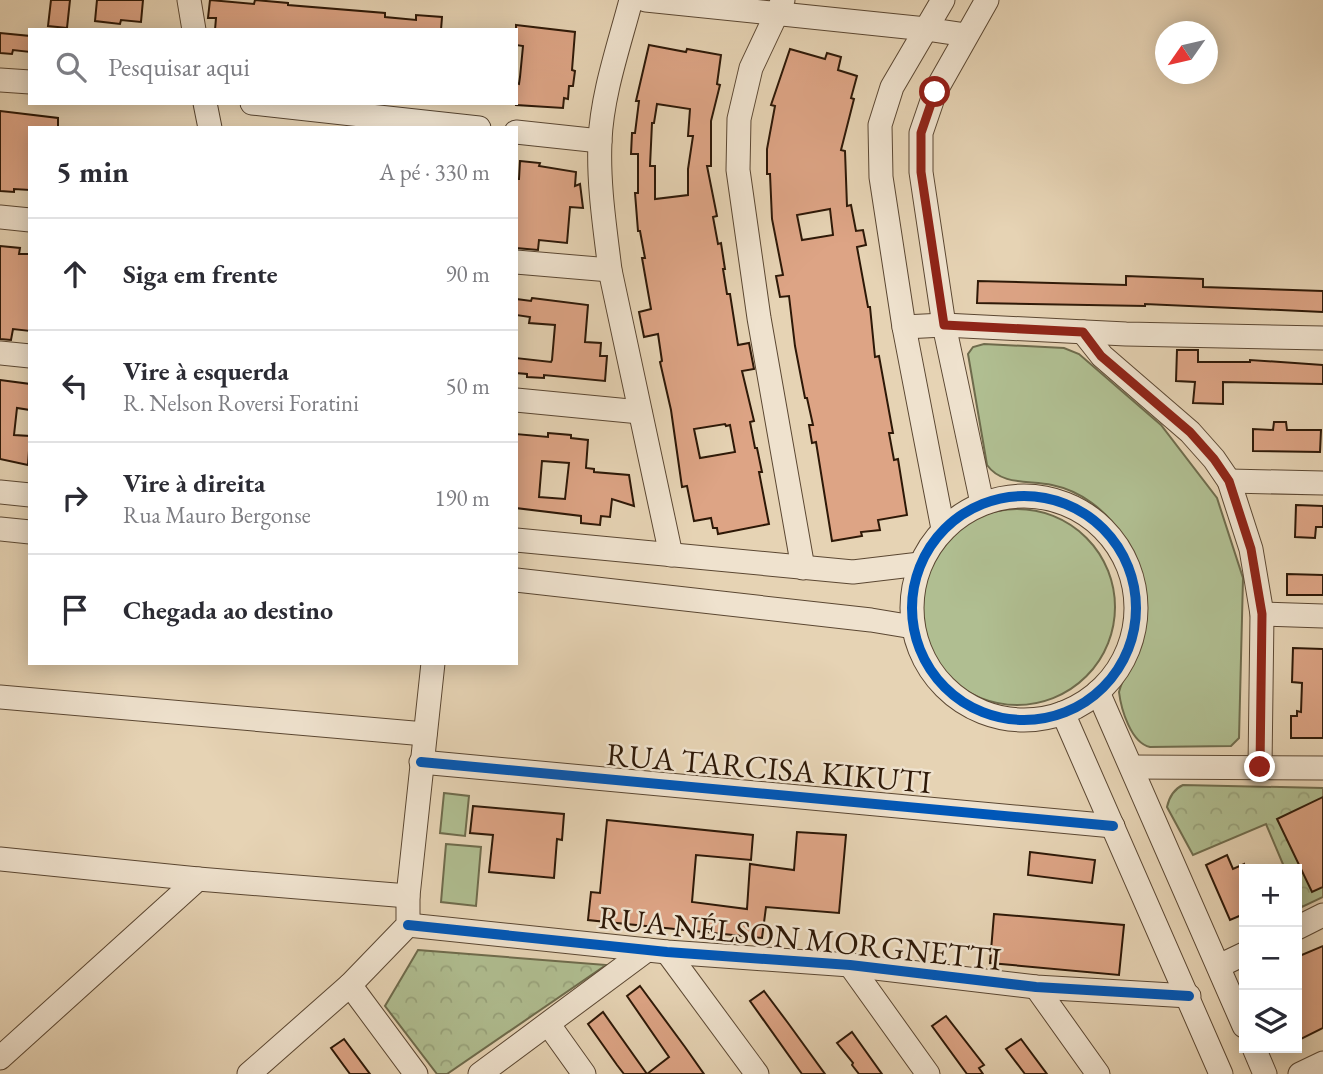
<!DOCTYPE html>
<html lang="pt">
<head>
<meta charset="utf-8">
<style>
	:root { --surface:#fff; --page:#f7f7f7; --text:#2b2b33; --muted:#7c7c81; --line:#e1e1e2 }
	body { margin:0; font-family:"EB Garamond",serif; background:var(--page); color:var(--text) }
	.controls { position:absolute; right:21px; bottom:21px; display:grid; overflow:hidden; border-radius:0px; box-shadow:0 4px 18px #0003 }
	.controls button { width:63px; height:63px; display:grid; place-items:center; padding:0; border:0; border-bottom:2px solid var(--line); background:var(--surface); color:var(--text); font:35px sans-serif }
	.compass { position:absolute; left:1155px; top:21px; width:63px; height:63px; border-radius:50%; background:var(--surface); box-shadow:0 4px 18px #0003; rotate:236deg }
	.stop { position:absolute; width:21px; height:21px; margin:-16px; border:5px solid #8f2418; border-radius:50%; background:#fff }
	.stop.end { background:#8f2418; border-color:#fff; box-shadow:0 2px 7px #0008 }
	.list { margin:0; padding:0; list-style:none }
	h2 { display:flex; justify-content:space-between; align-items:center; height:91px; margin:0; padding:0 28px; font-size:30px }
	h2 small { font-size:23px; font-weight:400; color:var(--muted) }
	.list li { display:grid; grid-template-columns:46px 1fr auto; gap:21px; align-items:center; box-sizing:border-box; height:112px; padding:0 28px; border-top:2px solid var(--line) }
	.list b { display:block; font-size:26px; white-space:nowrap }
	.list p { margin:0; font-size:23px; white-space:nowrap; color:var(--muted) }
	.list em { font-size:23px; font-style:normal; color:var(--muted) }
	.icon { flex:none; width:38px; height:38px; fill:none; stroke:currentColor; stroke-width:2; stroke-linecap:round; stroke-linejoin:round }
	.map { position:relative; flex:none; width:1323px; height:1074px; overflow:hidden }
	.search { position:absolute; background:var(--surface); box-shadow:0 4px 18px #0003; left:28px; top:28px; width:490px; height:77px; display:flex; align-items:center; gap:18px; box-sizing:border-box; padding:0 24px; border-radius:0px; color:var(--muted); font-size:26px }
	.panel { position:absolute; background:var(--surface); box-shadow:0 4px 18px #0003; left:28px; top:126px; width:490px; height:539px; border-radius:0px }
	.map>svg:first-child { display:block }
</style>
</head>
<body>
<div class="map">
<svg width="1323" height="1074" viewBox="0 0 1323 1074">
	<defs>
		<pattern id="forest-crowns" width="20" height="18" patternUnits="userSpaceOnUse" patternTransform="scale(1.75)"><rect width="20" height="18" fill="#b0be91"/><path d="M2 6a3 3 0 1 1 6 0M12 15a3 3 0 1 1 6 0" fill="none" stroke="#98a37c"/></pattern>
	</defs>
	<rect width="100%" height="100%" fill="#e6d3b4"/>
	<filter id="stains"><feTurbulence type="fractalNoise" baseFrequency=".00286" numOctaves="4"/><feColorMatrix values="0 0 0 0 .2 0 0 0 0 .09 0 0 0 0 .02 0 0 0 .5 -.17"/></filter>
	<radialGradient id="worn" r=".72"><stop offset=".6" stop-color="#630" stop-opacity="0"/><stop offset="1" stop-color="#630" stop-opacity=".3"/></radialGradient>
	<g fill="#b0be91" stroke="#6e6b4c" stroke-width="2">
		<path d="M984,344L1064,348L1079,354L1161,425L1217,498L1243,578L1239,738L1231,746L1150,747C1131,743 1121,709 1119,692C1126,665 1144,647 1145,616C1147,559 1110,497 1052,485C1030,480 1002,486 987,465L968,354L973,347Z"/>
		<circle cx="1017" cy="607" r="98"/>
		<path d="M444,793L469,796L465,836L440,833Z"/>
		<path d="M446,844L481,847L476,906L441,902Z"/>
	</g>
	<g fill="url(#forest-crowns)" stroke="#6e6b4c" stroke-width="2">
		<path d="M1183,785L1323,788V897L1302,907L1297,895V869H1285L1266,824L1193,855L1167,807C1169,798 1174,789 1183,785Z"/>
		<path d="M418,950L606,965L447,1074H437L385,1006Z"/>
	</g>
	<g fill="#dda485" stroke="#2d1807" stroke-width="2" fill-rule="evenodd">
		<path d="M51,0H70L67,28L48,26Z"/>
		<path d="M97,0H143L141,22L121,20L120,24L95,21Z"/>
		<path d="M210,0L254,4L255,0L288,3V5L385,13V17L416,20V15L442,17L441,30H215L216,18H208Z"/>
		<path d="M516,25L575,32L572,70L575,71L573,86H569L568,99L564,98L563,108L516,105V83L519,84L520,77L523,46L516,45Z"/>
		<path d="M0,33L30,36V52L13,50L12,54L0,53Z"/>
		<path d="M649,45L686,52L687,49L721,55L717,84L720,85L711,121V166H707L717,216L713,217L718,244L721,243L725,269H723L727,294H730L738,345L749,343L754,369L742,371L754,421L750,422L755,448H757L762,472H759L769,524L718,534L717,528H713L711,518L694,521L687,486L682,487L671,410L660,362L662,361L658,334L644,337L639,312L651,309L642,258H645L640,231H638L635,193H638V154H631L632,133H635L639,101H636ZM657,104L690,109L688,136H693L688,169V195L655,199V166H650L652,123H654ZM725,424L726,426L730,425L735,452L700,458L694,429Z"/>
		<path d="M790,49L825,59L827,53L841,57L838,70L857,76L851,98L854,99L841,150L845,151L847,206L851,205L856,231L863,230L866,245L857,247L868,307H870L875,357L879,356L893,433H889L894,460L898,459L907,515L878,520L880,530L861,532L862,536L832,541L816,442L812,443L809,425H813L807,398H805L795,346L789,296L780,297L776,276L783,275L772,219L770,174H767V149L775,106L771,105ZM830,209L833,235L802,240L797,215Z"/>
		<path d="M0,111L58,118V128H30V190L14,189V192L0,191Z"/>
		<path d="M520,161L540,163L539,166L576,172L575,186L580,184L583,208L570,207L567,243L539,240L538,250L516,248V179H519Z"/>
		<path d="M0,246L20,248L19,254H30V331L13,329L11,340L0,339Z"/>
		<path d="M1126,276L1203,279V287L1323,291V312L1145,304V306L977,303L978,281L1126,285Z"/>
		<path d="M532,298L588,305L585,342L601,343L600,356H607L605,381L544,375V378L527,377V374L516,373V358L551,362L552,360L555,325L529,323L530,317L516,315V299L531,301Z"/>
		<path d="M1177,350H1198V362H1250V360L1323,365V384L1223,382V404L1193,403L1195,382L1176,381Z"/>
		<path d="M0,380L30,384V410L17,408L14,435L30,436L28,465L0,459Z"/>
		<path d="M1274,422H1286L1287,430H1321L1320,452L1253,451V429L1273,430Z"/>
		<path d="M548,433L571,435V438L588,440L586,468L594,469V472L629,475L634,506L612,499L610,517L601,516L600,525L581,523V516L516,508V434L548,437ZM542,461L569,463L565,499L539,497Z"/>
		<path d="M1296,505L1323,506V527H1316L1315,538L1295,537Z"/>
		<path d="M1287,574L1323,575V595H1287Z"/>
		<path d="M1293,648L1323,649V738H1291V716H1297V711L1301,712L1302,683L1292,682Z"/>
		<path d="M1323,797V887L1312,892L1277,819Z"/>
		<path d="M473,806L564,814L562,840L557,839L554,878L489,872L493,835L470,833Z"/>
		<path d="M607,820L753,835L751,860L696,855L692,902L747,909L750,864L794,870L797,832L846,835L839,913L766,907L762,938L588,920L591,892L600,893Z"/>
		<path d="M1030,852L1095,860L1092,883L1028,875Z"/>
		<path d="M1227,855L1233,869L1244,864V914L1230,920L1206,865Z"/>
		<path d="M994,914L1124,925L1119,975L990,963Z"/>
		<path d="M1323,946V1028L1297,1041V957Z"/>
		<path d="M640,986L685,1047L704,1074H624L617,1065L588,1024L603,1012L647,1074L669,1057L627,996Z"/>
		<path d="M764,991L788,1023L825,1074H802L750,1001Z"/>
		<path d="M946,1016L984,1065L979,1068L983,1074H967L932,1026Z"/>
		<path d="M852,1032L882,1074H859L852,1065L853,1063L837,1043Z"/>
		<path d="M344,1039L370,1074H350L331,1048Z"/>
		<path d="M1021,1039L1047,1074H1025L1006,1049Z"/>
	</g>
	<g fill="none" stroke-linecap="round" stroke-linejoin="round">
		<defs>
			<g id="minor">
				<path d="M189,0L194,30"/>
				<path d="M631,0C619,46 602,94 600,141C598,184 605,228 610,270L671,555"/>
				<path d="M646,0L926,29L966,35"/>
				<path d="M783,0L751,68L739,119L738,170L759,318L803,568"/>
				<path d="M0,80L30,82"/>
				<path d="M205,103L210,128"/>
				<path d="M252,103L479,128"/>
				<path d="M516,132L600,141"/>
				<path d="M0,217L30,220"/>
				<path d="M516,262L610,270"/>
				<path d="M904,327L944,325L1126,334L1323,338"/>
				<path d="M1083,332L1102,356L1190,432L1214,459L1229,481L1251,549L1262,614L1260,767"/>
				<path d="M0,353L30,356"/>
				<path d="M516,400L640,412"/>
				<path d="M1229,481L1323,483"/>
				<path d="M0,492L30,495"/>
				<circle cx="1024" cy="608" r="112"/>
				<path d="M982,503L944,325L921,172V133L935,92L987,0"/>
				<path d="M0,529L30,532"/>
				<path d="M943,529L904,327L881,177L880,125L892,87L943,0"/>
				<path d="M516,540L853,572L920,564"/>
				<path d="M516,580L871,620L913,627"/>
				<path d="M1262,614L1323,616"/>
				<path d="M1098,692L1244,1026"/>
				<path d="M0,697L425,734"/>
				<path d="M1063,713L1221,1074"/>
				<path d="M421,762L1113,826"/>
				<path d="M1132,767L1323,768"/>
				<path d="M0,859L198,879L408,896"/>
				<path d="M408,925L667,952L850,965L1036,987L1189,996"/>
				<path d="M1297,928L1323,915"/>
				<path d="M667,952L757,1074"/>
				<path d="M850,965L928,1074"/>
				<path d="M1219,966L1244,954"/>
				<path d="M350,985L416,1074"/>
				<path d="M1036,987L1098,1074"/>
				<path d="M549,1025L584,1074"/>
				<path d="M1254,1048L1265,1074"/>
				<path d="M0,1058L198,879"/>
				<path d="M249,1074L350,985L408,925V896L433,663"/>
				<path d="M480,1074L647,950"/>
				<path d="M1300,1074L1323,1063"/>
			</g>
		</defs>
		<use href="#minor" stroke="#5b4732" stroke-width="25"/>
		<use href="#minor" stroke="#efe2ce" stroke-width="23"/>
		<defs>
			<g id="cycleway">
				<circle cx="1024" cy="608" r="112"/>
				<path d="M421,762L1113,826"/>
				<path d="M408,925L667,952L850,965L1036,987L1189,996"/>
			</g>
		</defs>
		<use href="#cycleway" stroke="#efe2ce" stroke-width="15"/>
		<use href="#cycleway" stroke="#0057b8" stroke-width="10"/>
	</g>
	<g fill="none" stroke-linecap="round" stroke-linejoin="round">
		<path stroke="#8f2418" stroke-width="9" d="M935,92L921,133V172L944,325L1083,332L1101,356L1190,432L1214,459L1229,481L1251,549L1262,614L1260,767"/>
	</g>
	<g text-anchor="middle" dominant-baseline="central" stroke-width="5" stroke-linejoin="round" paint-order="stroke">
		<g font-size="32" fill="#2d1807" stroke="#efe2ce">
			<text transform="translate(769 768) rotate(5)">RUA TARCISA KIKUTI</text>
			<text transform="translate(800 938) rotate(6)">RUA NÉLSON MORGNETTI</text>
		</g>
	</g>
	<rect width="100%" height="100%" filter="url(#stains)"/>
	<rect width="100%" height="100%" fill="url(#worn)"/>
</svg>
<div class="controls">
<button>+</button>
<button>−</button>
<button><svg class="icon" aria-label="layers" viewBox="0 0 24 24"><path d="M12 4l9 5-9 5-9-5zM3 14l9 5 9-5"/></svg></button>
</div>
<svg class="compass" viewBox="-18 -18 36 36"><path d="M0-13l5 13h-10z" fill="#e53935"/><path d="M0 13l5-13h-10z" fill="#7c7c81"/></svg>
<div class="stop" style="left:935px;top:92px"></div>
<div class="stop end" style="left:1260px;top:767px"></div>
<div class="search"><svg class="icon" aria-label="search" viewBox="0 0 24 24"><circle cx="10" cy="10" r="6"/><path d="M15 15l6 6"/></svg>Pesquisar aqui</div>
<section class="panel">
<h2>5 min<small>A pé · 330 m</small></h2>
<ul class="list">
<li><svg class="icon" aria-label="ahead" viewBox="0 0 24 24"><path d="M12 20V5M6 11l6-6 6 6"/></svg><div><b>Siga em frente</b></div><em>90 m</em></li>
<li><svg class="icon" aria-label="left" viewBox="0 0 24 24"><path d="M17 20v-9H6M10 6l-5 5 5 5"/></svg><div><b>Vire à esquerda</b><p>R. Nelson Roversi Foratini</p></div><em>50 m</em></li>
<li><svg class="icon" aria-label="right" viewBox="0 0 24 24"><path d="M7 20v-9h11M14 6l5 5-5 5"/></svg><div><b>Vire à direita</b><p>Rua Mauro Bergonse</p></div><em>190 m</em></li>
<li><svg class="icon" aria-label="arrive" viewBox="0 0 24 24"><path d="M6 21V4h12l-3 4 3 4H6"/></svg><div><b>Chegada ao destino</b></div></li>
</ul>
</section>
</div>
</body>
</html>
